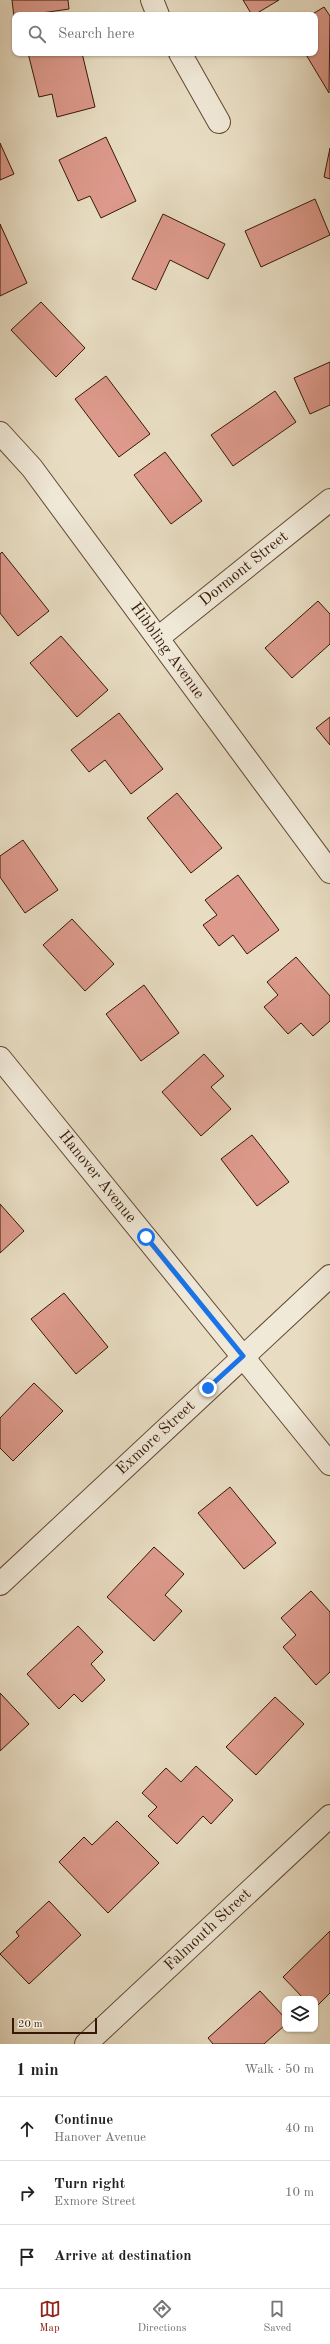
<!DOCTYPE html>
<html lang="en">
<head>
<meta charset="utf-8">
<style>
	:root { --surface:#fff; --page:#f2f2f2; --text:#222; --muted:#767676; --line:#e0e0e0; --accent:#8f2418 }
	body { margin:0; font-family:"Old Standard TT",serif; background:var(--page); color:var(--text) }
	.controls { position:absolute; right:12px; bottom:12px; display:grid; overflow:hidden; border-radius:8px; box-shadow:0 1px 3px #0004 }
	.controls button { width:36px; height:36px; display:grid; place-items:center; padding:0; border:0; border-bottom:1px solid var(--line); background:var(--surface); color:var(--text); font:20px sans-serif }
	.scale { position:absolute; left:12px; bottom:10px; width:85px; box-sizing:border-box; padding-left:4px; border:2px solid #351805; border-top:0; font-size:11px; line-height:14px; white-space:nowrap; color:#351805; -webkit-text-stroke:3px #f0e9d8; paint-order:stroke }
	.stop { position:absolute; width:12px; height:12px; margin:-9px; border:3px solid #1a73e8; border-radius:50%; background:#fff }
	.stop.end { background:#1a73e8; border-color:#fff; box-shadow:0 1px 4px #0008 }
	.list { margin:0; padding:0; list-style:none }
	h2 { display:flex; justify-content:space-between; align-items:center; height:52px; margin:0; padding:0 16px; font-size:17px }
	h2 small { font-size:13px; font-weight:400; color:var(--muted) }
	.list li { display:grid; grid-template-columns:26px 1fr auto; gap:12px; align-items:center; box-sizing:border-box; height:64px; padding:0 16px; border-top:1px solid var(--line) }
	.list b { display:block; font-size:15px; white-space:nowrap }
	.list p { margin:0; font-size:13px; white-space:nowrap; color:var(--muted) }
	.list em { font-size:13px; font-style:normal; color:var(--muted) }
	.icon { flex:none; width:22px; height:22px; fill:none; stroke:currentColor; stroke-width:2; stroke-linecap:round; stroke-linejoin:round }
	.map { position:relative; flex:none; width:330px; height:2044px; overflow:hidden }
	.search { position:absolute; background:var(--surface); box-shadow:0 1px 3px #0004; left:12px; right:12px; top:12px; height:44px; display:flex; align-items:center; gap:10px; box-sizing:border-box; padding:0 14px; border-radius:8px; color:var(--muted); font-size:15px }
	.sheet { height:244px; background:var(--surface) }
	nav { display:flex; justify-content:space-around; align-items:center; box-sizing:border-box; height:56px; border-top:1px solid var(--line); background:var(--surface); font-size:11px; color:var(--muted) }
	nav a { display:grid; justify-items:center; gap:2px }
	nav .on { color:var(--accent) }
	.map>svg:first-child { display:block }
</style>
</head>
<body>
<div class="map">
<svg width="330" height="2044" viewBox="0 0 330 2044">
	<rect width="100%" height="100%" fill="#e8ddc3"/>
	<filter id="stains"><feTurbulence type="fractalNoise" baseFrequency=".005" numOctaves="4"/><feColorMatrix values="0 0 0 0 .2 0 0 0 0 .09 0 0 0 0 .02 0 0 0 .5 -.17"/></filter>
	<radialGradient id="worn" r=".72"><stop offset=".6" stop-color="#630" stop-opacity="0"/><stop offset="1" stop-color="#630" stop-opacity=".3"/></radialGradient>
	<g fill="#dd9a8c" stroke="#351805">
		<path d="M12,0H68L69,9L14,17Z"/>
		<path d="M243,0H279L254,15H252Z"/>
		<path d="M324,7L330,16L329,93L305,53H315V15H311Z"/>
		<path d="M28,53H82L95,107L57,117L52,94L39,97Z"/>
		<path d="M106,137L136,201L101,218L90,196L78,201L59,160Z"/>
		<path d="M0,143L14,174L0,180Z"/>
		<path d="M330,148V179L324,177Z"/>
		<path d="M315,199L330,235L261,267L245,231Z"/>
		<path d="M163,214L225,244L208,279L170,260L156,290L132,279Z"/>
		<path d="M0,224L27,283L0,296Z"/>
		<path d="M41,302L85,348L56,377L11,330Z"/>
		<path d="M330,362V405L310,414L294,378Z"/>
		<path d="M106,376L150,434L119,457L75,399Z"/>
		<path d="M275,391L296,422L233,466L211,435Z"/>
		<path d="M165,452L202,501L171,524L134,475Z"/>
		<path d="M2,552L49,611L18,636L0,613V554Z"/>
		<path d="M318,601L330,614V644L292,678L265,648Z"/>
		<path d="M61,636L108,690L77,717L30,663Z"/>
		<path d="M119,713L163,769L131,794L105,760L89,772L71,750Z"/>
		<path d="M330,717V745L316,728Z"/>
		<path d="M177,793L222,848L191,873L147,818Z"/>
		<path d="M23,840L58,890L25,913L0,877V856Z"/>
		<path d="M238,875L279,930L247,954L233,935L219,946L203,925L217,915L205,900Z"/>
		<path d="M72,919L114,964L85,991L43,945Z"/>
		<path d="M296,957L330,996V1021L313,1036L301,1023L288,1034L264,1007L278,995L267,982Z"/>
		<path d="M144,985L179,1033L141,1061L106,1014Z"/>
		<path d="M204,1054L224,1076L211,1087L231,1109L201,1136L162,1092Z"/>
		<path d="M252,1135L289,1182L257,1206L221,1159Z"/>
		<path d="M0,1204L24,1231L0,1253Z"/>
		<path d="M64,1293L108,1347L76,1374L31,1319Z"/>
		<path d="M34,1383L63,1411L13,1461L0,1448V1418Z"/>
		<path d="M230,1487L276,1543L244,1569L198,1513Z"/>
		<path d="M154,1547L184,1574L165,1595L182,1611L154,1641L107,1597Z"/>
		<path d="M311,1591L330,1612V1672L316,1685L283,1647L296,1635L281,1618Z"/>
		<path d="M78,1626L103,1652L91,1664L105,1680L82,1702L74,1694L59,1709L27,1674Z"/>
		<path d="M0,1693L29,1724L0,1751Z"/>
		<path d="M275,1697L304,1724L256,1775L226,1747Z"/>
		<path d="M196,1766L233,1800L211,1824L203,1816L177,1844L148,1816L157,1807L142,1793L166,1768L181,1782Z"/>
		<path d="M117,1821L159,1863L108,1913L59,1862L84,1837L92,1845Z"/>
		<path d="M49,1901L81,1935L29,1984L0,1954L19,1936L16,1932Z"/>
		<path d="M330,1931V1993L315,2008V1999H304L283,1977Z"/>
		<path d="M260,1991L285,2018V2025L264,2044H213L208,2038Z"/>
	</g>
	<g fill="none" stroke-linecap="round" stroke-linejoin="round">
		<defs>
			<g id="minor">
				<path d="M152,0L158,15"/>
				<path d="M180,53L219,122"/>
				<path d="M0,433L32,468L330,872"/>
				<path d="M158,638L330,500"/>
				<path d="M0,1584L330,1276"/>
				<path d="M86,2044L330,1816"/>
			</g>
			<path id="tertiary" d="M0,1058L330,1464"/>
		</defs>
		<use href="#minor" stroke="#624934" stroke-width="24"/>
		<use href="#tertiary" stroke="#624934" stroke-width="24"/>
		<use href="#minor" stroke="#f0e9d8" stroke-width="22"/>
		<use href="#tertiary" stroke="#f0e9d8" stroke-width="22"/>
	</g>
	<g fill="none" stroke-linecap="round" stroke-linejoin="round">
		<path stroke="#1a73e8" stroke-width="5" d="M146,1237L243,1356L208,1388"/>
	</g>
	<g text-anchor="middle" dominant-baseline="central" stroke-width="3.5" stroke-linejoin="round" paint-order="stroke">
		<g font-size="16" fill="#351805" stroke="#f0e9d8">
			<text transform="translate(244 569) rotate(-39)">Dormont Street</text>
			<text transform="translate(167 651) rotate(54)">Hibbling Avenue</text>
			<text transform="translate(97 1177) rotate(51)">Hanover Avenue</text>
			<text transform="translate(156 1438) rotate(-43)">Exmore Street</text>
			<text transform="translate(208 1930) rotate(-43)">Falmouth Street</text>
		</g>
	</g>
	<rect width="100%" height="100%" filter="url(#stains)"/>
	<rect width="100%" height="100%" fill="url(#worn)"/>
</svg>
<div class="controls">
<button><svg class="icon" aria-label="layers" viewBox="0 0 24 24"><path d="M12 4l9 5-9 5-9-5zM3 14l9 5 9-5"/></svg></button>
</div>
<div class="scale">20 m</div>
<div class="stop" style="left:146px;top:1237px"></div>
<div class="stop end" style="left:208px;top:1388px"></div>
<div class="search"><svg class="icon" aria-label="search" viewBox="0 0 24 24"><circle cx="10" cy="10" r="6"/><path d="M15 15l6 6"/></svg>Search here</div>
</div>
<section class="sheet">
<h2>1 min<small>Walk · 50 m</small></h2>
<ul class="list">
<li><svg class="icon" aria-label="ahead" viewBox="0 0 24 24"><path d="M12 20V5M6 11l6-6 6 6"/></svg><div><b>Continue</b><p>Hanover Avenue</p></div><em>40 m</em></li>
<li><svg class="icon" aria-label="right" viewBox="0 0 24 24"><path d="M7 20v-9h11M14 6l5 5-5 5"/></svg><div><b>Turn right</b><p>Exmore Street</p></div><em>10 m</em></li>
<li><svg class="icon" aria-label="arrive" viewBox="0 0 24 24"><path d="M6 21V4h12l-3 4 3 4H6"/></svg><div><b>Arrive at destination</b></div></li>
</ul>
</section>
<nav>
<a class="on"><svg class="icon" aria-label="map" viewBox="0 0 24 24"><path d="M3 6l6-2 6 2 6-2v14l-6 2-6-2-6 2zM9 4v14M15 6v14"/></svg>Map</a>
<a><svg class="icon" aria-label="directions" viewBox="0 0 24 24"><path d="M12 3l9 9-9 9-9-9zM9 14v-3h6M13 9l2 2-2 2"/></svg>Directions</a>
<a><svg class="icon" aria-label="saved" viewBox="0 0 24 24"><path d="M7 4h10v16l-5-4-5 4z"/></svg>Saved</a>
</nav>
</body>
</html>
